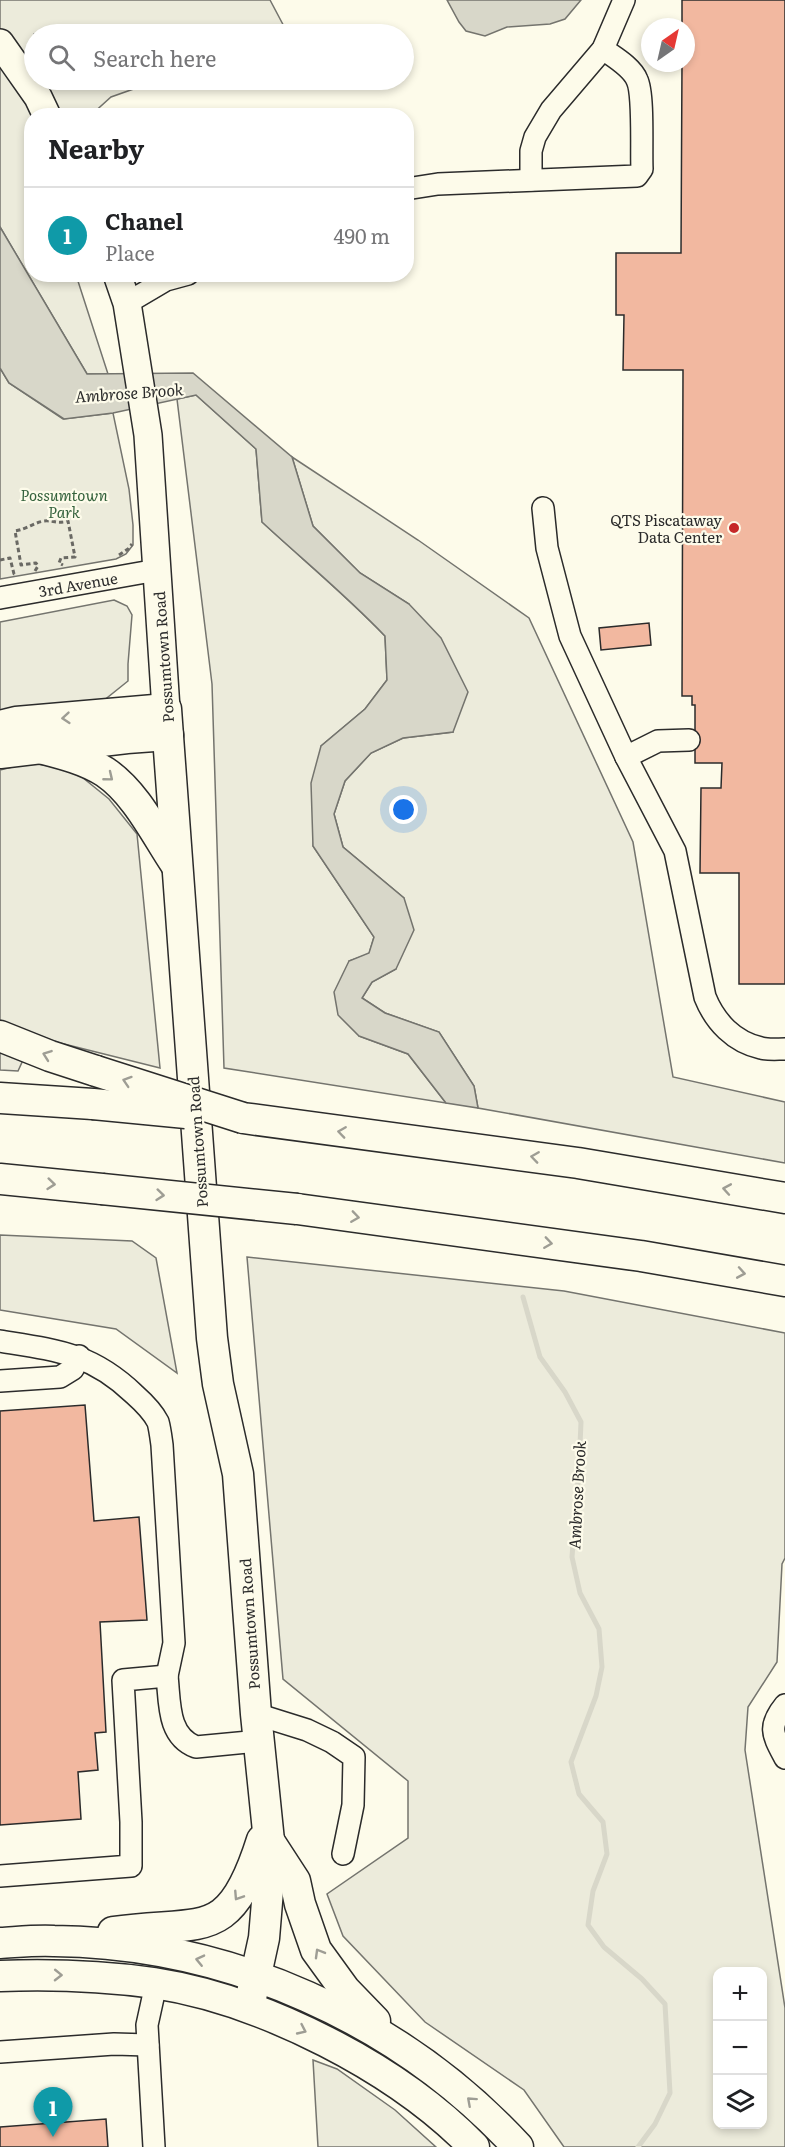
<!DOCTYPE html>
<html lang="en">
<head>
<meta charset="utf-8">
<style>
	:root { --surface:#fff; --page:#f2f2f2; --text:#202124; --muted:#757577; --line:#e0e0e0; --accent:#b45309 }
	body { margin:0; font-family:Literata,serif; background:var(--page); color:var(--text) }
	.controls { position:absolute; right:18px; bottom:18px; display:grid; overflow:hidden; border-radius:12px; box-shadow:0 3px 9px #0003 }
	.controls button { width:54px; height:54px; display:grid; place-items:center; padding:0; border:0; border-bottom:2px solid var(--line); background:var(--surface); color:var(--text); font:30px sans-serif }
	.compass { position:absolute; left:641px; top:18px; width:54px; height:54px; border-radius:50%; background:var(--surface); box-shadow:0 3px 9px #0003; rotate:34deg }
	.you { position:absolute; left:404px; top:810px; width:21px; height:21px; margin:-15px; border:4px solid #fff; border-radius:50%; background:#1a73e8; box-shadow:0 0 0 9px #1a73e833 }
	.badge { display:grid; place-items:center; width:39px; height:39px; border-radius:50%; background:var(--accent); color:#fff; font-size:20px; font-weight:700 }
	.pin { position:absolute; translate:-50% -50px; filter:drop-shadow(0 2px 3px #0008) }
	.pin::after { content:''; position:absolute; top:32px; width:21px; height:18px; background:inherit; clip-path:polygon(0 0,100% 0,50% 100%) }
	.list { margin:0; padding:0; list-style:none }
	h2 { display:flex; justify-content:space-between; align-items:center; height:78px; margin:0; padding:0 24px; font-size:26px }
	h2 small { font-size:20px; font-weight:400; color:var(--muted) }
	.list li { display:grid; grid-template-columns:39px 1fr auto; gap:18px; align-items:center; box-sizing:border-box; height:96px; padding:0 24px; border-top:2px solid var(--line) }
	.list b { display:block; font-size:22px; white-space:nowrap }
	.list p { margin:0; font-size:20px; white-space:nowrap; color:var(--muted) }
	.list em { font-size:20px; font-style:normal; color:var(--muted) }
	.icon { flex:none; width:33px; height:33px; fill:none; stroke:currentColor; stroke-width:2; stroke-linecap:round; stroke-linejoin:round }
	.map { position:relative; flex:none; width:785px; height:2147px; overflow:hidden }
	.search { position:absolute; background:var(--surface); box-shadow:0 3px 9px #0003; left:24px; top:24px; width:390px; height:66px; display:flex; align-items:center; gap:15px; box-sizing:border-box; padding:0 21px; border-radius:33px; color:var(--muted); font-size:22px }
	.panel { position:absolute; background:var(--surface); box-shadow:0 3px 9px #0003; left:24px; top:108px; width:390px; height:174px; border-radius:24px }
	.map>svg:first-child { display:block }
</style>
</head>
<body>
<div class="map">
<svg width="785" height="2147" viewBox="0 0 785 2147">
	<rect width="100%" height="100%" fill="#fdfbea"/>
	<g fill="#ecebdb" stroke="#74746e" stroke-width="1.5" fill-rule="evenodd">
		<path d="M0,0H270L288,34H34V80H159L111,97L91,115L32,116V274L76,275L108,374H87L0,227Z"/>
		<path d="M0,368L9,383L63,419L113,413L129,489L133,525V545L126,554L116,559L0,579Z"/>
		<path d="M196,395L256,449L262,522C303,560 346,595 385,636L387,680L365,709L321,746L313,846L374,937L369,954L349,961L359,1036L408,1054L446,1103L224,1068L212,684L177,399Z"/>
		<path d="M292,457L418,540L529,618L633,842L673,1077L785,1102V1163L478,1108L474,1086L439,1032L385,1013L362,998L372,982L396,969L404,898L343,847L334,814L345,781L371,753L403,738L453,732L409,604L360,573L313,526Z"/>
		<path d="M114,600L127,606L132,615L128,664V681L103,701L0,716V622Z"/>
		<path d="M29,763L72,769L109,799L137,834L160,1068L56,1042L0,1020V770Z"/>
		<path d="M0,1048L23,1060L18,1071L0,1070Z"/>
		<path d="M0,1235L132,1241L156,1258L177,1373L116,1329L0,1310Z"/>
		<path d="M247,1257L564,1291L785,1333V1558L782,1564L777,1662L748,1707L745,1750L785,2008V2147H564L524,2090L425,2022L343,1936L327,1894L408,1838V1781L283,1679ZM718,1972H762V2124H718Z"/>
		<path d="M313,2060L337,2069L395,2110L436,2147H318Z"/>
	</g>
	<g fill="#d8d7c9" stroke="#74746e" stroke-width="1.5">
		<path d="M447,0H581L565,19L550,24L507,27L485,36L466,31L459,22Z"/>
		<path d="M0,227L87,374L193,373L292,457L313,526L360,573L409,604L441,638L468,692L453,732L403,738L371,753L345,781L334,814L343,847L404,898L414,930L396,969L372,982L362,998L385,1013L439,1032L474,1086L478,1108L446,1103L408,1054L359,1036L338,1015L334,992L349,961L369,953L374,937L313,846L311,783L321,746L365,709L387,680L385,636C346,595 303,560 262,522L256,449L196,395L113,413L64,419L9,383L0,368Z"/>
	</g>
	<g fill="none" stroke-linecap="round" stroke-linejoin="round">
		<path stroke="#d8d7c9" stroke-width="5" d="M523,1297L540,1357L565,1392L581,1422L579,1468L572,1557L580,1593L599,1629L602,1667L596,1696L571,1762L579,1794L603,1822L607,1854L593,1891L588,1925L604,1947L642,1979L665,2004L670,2093L655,2124L638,2147"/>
	</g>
	<g fill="#f2b8a0" stroke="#2b2b2b" stroke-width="1.5">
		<path d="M682,0H785V984H739V873H700L701,788H721L722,763H695V705H692V696H682L683,370H623L624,315H616V253H681L682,63H686V27H682Z"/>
		<path d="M649,623L651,645L601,650L599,628Z"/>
		<path d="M85,1405L94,1521L139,1517L147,1620L100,1622L106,1732L95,1733L98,1770L78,1772L81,1819L0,1825V1411Z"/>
		<path d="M106,2119L108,2147H0V2127Z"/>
	</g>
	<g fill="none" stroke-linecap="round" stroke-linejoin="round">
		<defs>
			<g id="minor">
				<path d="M531,180V151L535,137L551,110L603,49L624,0"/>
				<path d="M406,189L438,184L637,176L642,169C641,151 644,94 637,80C632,67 614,57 603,49"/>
				<path d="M127,303L166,280L188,274"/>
				<path d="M543,508L547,548L570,636L626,757L675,851L705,997C715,1022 734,1042 761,1048C768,1050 777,1049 785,1049"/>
				<path d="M0,598L157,570"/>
				<path d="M626,757L658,741L689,740"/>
				<path d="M0,1341C56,1350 91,1353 134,1394C143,1402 153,1412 158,1422C160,1429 161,1438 162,1445L174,1643L167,1676"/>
				<path d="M0,1381L60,1377L73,1369L79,1356"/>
				<path d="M785,1705C767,1727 773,1735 785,1758"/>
				<path d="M256,1714L307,1730L332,1742L354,1757L353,1805L343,1854"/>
				<path d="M0,1876L131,1866V1822L123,1680L167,1676C170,1702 167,1736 196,1747L259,1741"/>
				<path d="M0,2052L114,2044L148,2045"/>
				<path d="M154,2147L147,2025L156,1984"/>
			</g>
			<g id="major">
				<path d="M0,43L38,97L47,116"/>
				<path d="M117,274L127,303L148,435L166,709"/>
			</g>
			<g id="highway">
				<path d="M0,726L16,722L166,709L212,1338L218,1384L238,1474L256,1714L269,1841V1878L264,1938L249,2007"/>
				<path d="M36,747C59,753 85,759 105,772C136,793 155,833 175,863"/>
				<path d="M0,753L127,738L168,735"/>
				<path d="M0,1036L50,1056L96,1071"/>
				<path d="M0,1098L93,1104"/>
				<path d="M243,1118L578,1163L785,1198"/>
				<path d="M0,1179L102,1189"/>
				<path d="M297,1209L641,1256L785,1281"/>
				<path d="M269,1841L295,1881L300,1904L316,1950L345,1990L375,2021"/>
				<path d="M113,1932C203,1919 229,1945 262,1840"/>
				<path d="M0,1943C18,1942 36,1940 54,1941C229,1943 400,2019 518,2147"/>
				<path d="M0,1976C52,1974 103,1976 154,1983C264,2000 397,2068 474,2147"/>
			</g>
		</defs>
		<use href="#minor" stroke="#2b2b2b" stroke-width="24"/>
		<use href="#major" stroke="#2b2b2b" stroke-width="30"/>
		<use href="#highway" stroke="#2b2b2b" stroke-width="33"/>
		<g stroke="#6a6964" stroke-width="3" stroke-dasharray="4.5 3" stroke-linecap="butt">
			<path d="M119,555L128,549L132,544"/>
			<path d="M0,560L10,558L14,574H16"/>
			<path d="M35,571L38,566L36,563L21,565L15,531C27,529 33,523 44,521C53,520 56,524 68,521L75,557L61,558L59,563L63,565"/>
		</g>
		<use href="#minor" stroke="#fdfbea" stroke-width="21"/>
		<use href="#major" stroke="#fdfbea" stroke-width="27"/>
		<use href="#highway" stroke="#fdfbea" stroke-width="30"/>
		<defs>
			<g id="highway-bridge">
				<path d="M96,1071L243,1118"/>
				<path d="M93,1104L186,1113"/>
				<path d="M102,1189L297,1209"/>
			</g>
		</defs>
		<use href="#highway-bridge" stroke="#2b2b2b" stroke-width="33" stroke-linecap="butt"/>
		<use href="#highway-bridge" stroke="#fdfbea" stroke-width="30"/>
	</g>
	<defs><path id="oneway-chevron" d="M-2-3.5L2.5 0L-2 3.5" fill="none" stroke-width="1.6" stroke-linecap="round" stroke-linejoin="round" transform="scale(1.5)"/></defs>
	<g stroke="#9e9d94">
		<use href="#oneway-chevron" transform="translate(66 718) rotate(175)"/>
		<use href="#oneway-chevron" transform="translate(109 777) rotate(39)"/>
		<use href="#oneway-chevron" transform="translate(47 1055) rotate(-160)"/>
		<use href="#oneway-chevron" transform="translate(127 1081) rotate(-162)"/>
		<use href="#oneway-chevron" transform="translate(342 1132) rotate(-172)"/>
		<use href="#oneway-chevron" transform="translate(535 1157) rotate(-172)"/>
		<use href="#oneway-chevron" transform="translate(51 1184) rotate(6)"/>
		<use href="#oneway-chevron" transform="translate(727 1189) rotate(-170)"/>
		<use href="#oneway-chevron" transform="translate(160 1195) rotate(6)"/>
		<use href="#oneway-chevron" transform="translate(355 1217) rotate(8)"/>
		<use href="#oneway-chevron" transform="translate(548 1243) rotate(8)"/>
		<use href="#oneway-chevron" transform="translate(741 1273) rotate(10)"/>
		<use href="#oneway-chevron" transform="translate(238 1896) rotate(123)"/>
		<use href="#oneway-chevron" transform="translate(319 1953) rotate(-120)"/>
		<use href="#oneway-chevron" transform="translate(200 1960) rotate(-167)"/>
		<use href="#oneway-chevron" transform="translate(58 1975) rotate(1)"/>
		<use href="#oneway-chevron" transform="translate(302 2030) rotate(25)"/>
		<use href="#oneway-chevron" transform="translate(471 2101) rotate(-138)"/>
	</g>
	<circle fill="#c62828" stroke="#fdfbea" stroke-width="2" cx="734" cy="528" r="6"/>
	<g text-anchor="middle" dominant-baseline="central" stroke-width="4.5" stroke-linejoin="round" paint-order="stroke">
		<g font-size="15" font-style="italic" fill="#34623c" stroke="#fdfbea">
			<text x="64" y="494">Possumtown<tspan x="64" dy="17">Park</tspan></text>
		</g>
		<g font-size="15" fill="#2b2b2b" stroke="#fdfbea" text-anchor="end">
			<text x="722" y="519">QTS Piscataway<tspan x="722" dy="17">Data Center</tspan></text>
		</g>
		<g font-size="15" fill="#2b2b2b" stroke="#fdfbea">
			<text transform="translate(78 584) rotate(-10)">3rd Avenue</text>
			<text transform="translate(163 657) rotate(-94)">Possumtown Road</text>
			<text transform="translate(197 1142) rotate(-94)">Possumtown Road</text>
			<text transform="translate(249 1624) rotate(-94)">Possumtown Road</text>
		</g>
		<g font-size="16" font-style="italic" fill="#2b2b2b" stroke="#fdfbea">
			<text transform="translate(129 392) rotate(-4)">Ambrose Brook</text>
			<text transform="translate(576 1495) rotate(-87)">Ambrose Brook</text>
		</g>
	</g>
</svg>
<div class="controls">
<button>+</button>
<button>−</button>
<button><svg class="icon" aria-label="layers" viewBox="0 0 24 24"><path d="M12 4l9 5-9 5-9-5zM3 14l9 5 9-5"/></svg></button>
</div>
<svg class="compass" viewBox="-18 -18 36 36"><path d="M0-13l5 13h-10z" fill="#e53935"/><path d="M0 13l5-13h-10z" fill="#757577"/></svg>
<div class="you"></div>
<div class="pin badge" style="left:53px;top:2137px;background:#0f9aa8">1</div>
<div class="search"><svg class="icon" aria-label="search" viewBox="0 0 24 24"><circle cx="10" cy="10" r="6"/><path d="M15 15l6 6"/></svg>Search here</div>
<section class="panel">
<h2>Nearby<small></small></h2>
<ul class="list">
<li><span class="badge" style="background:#0f9aa8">1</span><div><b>Chanel</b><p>Place</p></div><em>490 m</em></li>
</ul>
</section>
</div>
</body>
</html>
